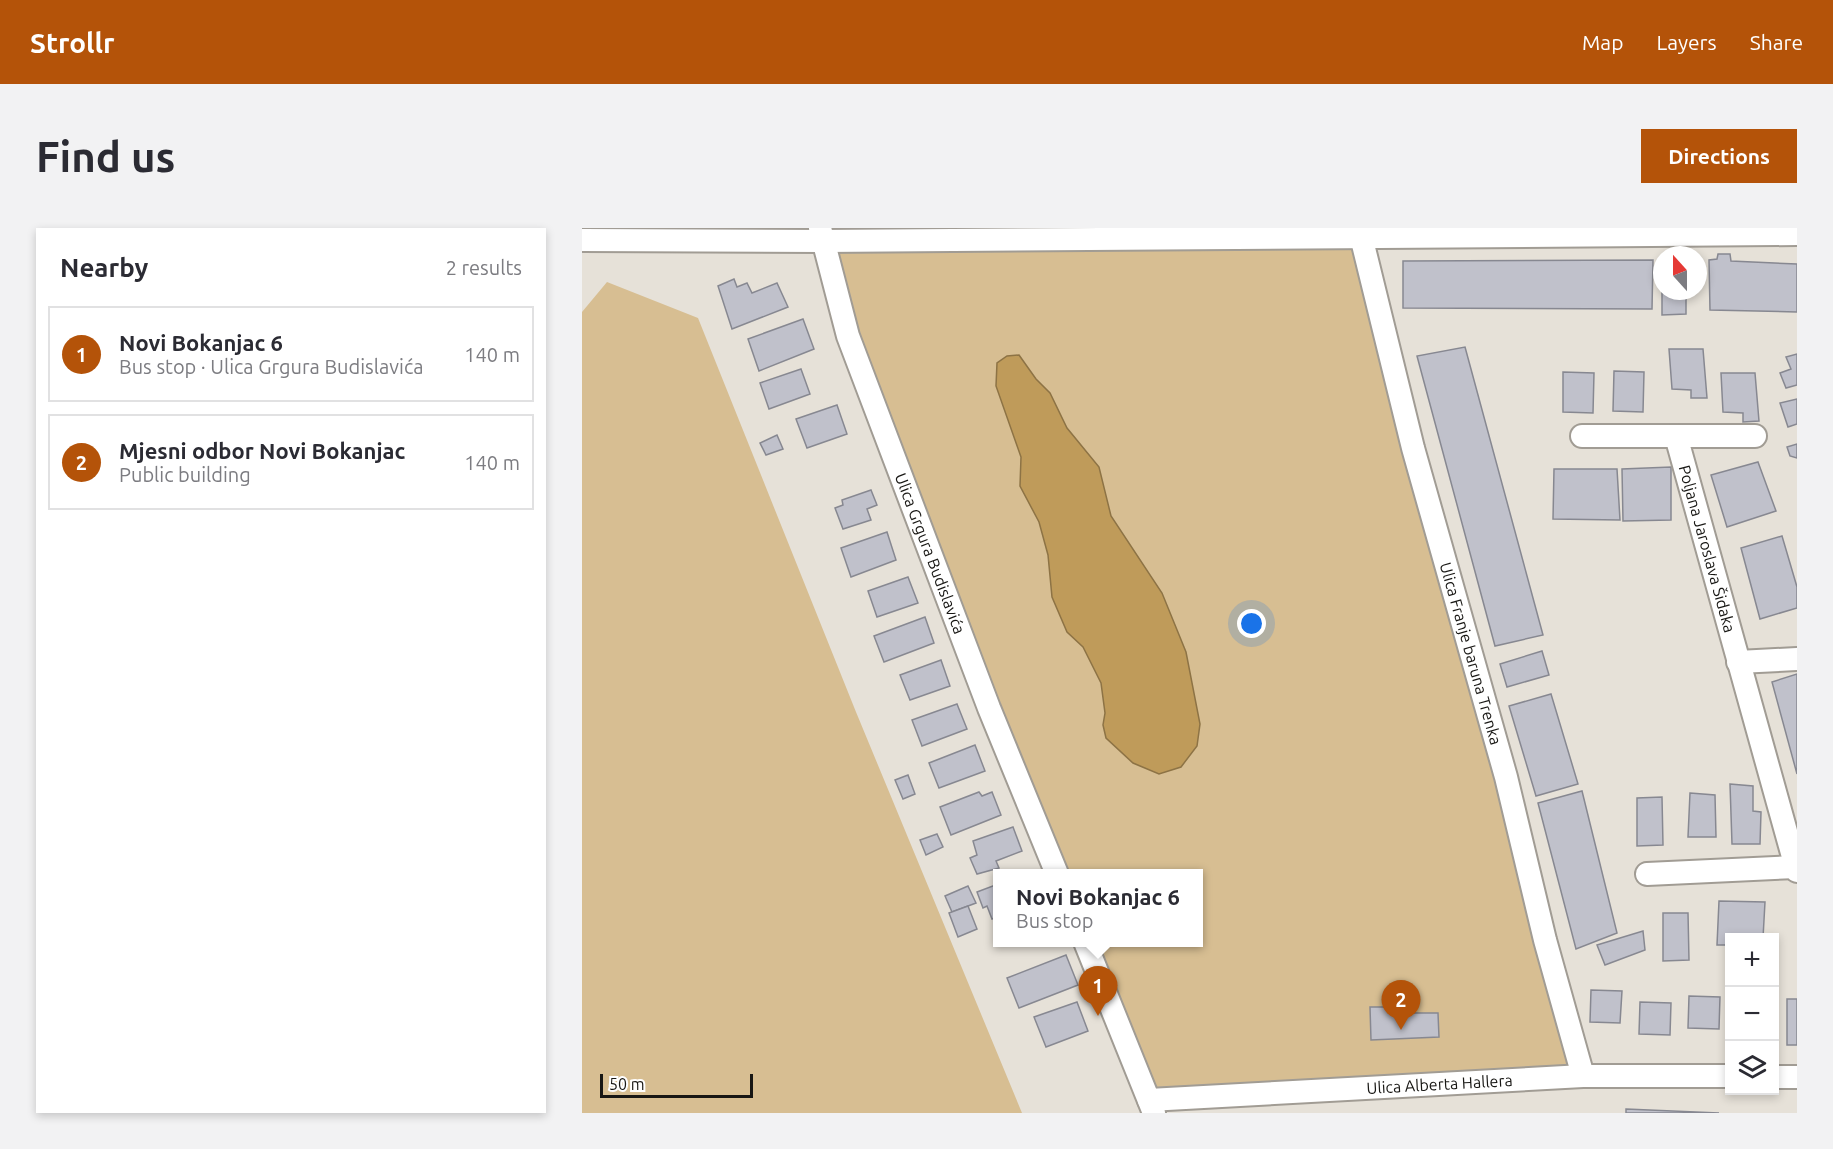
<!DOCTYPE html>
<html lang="en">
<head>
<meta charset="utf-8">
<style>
	:root { --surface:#fff; --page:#f2f2f3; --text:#2b2b33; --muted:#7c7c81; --line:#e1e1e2; --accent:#b45309 }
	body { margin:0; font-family:Ubuntu,sans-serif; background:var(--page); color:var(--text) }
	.controls { position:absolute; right:18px; bottom:18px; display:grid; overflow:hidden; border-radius:0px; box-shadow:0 3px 9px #0003 }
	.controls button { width:54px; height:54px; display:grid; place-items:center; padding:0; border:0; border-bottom:2px solid var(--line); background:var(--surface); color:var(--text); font:30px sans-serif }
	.compass { position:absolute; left:1071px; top:18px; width:54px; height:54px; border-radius:50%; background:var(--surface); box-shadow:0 3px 9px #0003; rotate:339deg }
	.scale { position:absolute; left:18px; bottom:15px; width:153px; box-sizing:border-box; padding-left:6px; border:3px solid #181714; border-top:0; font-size:16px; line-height:21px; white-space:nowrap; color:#181714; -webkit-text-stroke:4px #fff; paint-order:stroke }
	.you { position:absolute; left:670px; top:396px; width:21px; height:21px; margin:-15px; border:4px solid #fff; border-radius:50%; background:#1a73e8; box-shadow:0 0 0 9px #1a73e833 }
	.badge { display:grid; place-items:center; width:39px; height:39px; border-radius:50%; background:var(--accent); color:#fff; font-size:20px; font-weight:700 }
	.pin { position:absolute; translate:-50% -50px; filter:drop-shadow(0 2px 3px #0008) }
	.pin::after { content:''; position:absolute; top:32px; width:21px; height:18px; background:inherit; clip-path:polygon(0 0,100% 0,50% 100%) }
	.popup { position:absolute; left:411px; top:641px; width:210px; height:78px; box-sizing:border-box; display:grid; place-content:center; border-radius:0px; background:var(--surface); filter:drop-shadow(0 2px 4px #0005); font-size:20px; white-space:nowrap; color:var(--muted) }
	.popup b { font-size:22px; color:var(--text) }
	.popup::after { content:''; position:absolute; left:50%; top:100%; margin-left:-12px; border:12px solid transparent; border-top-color:var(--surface) }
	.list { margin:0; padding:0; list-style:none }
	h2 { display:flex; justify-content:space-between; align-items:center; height:78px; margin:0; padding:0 24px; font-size:26px }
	h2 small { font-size:20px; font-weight:400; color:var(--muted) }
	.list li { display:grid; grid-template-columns:39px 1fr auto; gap:18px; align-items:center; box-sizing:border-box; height:96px; margin:0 12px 12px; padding:0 12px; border:2px solid var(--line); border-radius:0px }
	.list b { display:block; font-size:22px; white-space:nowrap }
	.list p { margin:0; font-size:20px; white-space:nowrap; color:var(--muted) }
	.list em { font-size:20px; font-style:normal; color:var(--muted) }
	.icon { flex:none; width:33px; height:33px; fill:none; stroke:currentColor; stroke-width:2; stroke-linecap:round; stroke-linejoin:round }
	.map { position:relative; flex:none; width:1215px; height:885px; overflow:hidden; border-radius:0px }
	header { display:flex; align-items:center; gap:36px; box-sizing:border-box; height:84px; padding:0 30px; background:var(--accent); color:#fff }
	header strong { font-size:28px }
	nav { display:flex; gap:33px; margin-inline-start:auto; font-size:21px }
	.intro { display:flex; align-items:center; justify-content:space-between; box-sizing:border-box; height:144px; padding:0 36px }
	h1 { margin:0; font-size:42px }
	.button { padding:15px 27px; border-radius:0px; background:var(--accent); color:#fff; font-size:21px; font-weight:700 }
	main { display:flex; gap:36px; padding:0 36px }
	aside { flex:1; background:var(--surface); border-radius:0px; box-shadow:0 3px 9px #0003 }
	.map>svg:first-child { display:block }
</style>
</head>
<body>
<header>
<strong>Strollr</strong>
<nav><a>Map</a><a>Layers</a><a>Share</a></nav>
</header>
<div class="intro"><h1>Find us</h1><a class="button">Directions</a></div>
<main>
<aside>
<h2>Nearby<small>2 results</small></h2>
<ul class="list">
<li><span class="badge">1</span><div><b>Novi Bokanjac 6</b><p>Bus stop · Ulica Grgura Budislavića</p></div><em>140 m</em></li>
<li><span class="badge">2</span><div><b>Mjesni odbor Novi Bokanjac</b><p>Public building</p></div><em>140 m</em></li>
</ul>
</aside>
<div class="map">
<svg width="1215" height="885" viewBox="0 0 1215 885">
	<rect width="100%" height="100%" fill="#e6e1d8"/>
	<g fill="#d7be92">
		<path d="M779,8L1001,848L567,872L503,715L616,714V646L475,645L241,13Z"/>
		<path d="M25,54L116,90L274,484L440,885H0V84Z"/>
	</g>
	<path fill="#bf9b5a" stroke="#8d7345" stroke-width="1.5" d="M437,127L454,151L468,165L485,200L517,239L529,288L580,365L604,424L618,496L615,518L599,539L577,546L551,535L524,510L521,497L523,485L519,455L501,419L485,404L470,369L466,327L457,294L438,258L439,229L414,158L415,135L425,128Z"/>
	<g fill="#c0c1cb" stroke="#878891" stroke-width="1.5">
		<path d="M1136,26H1148L1149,33L1215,36V84L1128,82L1127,32L1135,31Z"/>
		<path d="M1071,32L1070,81L821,80V33Z"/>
		<path d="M152,51L155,59L165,55L170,65L195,55L206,79L150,101L136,58Z"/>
		<path d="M1080,62L1104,63V86L1080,87Z"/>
		<path d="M221,91L232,121L177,143L166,111Z"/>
		<path d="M883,119L961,407L913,418L835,128Z"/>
		<path d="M1087,121H1121L1125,170H1109V162L1090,161Z"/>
		<path d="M1215,126V157L1204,160L1198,145L1209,141L1204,129Z"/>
		<path d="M219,141L228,166L187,181L178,155Z"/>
		<path d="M1032,143L1062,144L1061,184L1031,183Z"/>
		<path d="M981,144L1012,145L1011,185L981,184Z"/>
		<path d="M1139,145H1173L1177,193L1161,194V185L1141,184Z"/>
		<path d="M1215,171V196L1206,199L1198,175Z"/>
		<path d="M255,177L265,206L225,220L214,191Z"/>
		<path d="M195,207L201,221L184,227L178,215Z"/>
		<path d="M1215,216V230L1208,228L1205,219Z"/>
		<path d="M1176,234L1194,283L1145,299L1129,247Z"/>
		<path d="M1089,239V292L1041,293L1040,241Z"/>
		<path d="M972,241H1035L1038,292L971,291Z"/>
		<path d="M289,262L295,277L285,281L289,292L261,301L253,280L261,277L260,272Z"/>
		<path d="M305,304L314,332L269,349L259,320Z"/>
		<path d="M1200,308L1215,359V380L1178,391L1159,320Z"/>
		<path d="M326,349L336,375L295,389L286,363Z"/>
		<path d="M343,389L352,415L302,434L292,408Z"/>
		<path d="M960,423L967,447L925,459L918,436Z"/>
		<path d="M359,432L368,458L328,472L318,447Z"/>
		<path d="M1215,446V546L1190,454Z"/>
		<path d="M969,466L996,556L954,568L927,478Z"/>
		<path d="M375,476L385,501L340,518L330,492Z"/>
		<path d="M393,517L403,543L357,560L347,535Z"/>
		<path d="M326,547L333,566L321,571L313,552Z"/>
		<path d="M1148,556L1171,558V583L1179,584L1178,616H1150Z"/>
		<path d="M1000,563L1035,705L994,721L956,575Z"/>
		<path d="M397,564L400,568L410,564L419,587L369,607L358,579Z"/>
		<path d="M1108,565L1133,567L1134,609H1106Z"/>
		<path d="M1080,569L1081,617L1055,618V570Z"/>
		<path d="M431,599L440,623L414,633L417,640L395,646L388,630L395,627L391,613Z"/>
		<path d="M355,606L361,619L344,627L338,612Z"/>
		<path d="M416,656V689L410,691L405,678L401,680L395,664Z"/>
		<path d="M386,658L394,675L370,684L363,668Z"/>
		<path d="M1137,673L1183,674L1181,710H1148V717H1135Z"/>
		<path d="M386,678L395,701L376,709L367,685Z"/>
		<path d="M1081,685H1106L1107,732L1081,733Z"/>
		<path d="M1061,703L1063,722L1023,737L1015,717Z"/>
		<path d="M484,727L496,757L437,780L425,750Z"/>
		<path d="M1009,762L1040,763L1038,795L1008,794Z"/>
		<path d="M1107,768L1138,769L1137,801L1106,800Z"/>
		<rect x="1205" y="771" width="10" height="46"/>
		<path d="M495,774L506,803L464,819L452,789Z"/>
		<path d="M1058,774L1089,775L1088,807L1057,806Z"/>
		<path d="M788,779H814V785H856L857,809L789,812Z"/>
		<path d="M1044,881L1137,885H1044Z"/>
	</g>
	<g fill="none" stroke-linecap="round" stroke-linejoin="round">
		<defs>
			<g id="minor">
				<path id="s1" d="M238,0L266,108L407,480L475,646"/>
				<path id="s2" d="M777,0L831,220L924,549L963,712L1001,848"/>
				<path d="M0,12L241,13L1215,6"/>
				<path d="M1000,208H1173"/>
				<path id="s3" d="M1094,208L1215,643"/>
				<path d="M1156,434L1215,431"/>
				<path d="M1065,646L1214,639"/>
				<path d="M503,714L572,885"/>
				<path d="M1192,849H1215"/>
				<path id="s4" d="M567,872L1001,848H1148"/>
			</g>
		</defs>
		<use href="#minor" stroke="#a19c94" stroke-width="26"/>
		<use href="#minor" stroke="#fff" stroke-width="22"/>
	</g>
	<g text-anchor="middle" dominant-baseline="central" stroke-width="4.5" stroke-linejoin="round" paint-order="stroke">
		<g font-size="16" fill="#181714" stroke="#fff">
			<text stroke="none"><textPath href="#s3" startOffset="117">Poljana Jaroslava Šidaka</textPath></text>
			<text stroke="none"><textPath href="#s1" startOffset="344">Ulica Grgura Budislavića</textPath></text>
			<text stroke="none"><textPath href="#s2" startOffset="440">Ulica Franje baruna Trenka</textPath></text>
			<text stroke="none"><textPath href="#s4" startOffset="291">Ulica Alberta Hallera</textPath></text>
		</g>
	</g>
</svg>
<div class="controls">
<button>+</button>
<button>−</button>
<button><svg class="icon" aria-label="layers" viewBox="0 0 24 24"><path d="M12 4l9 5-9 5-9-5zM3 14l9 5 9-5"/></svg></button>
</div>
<svg class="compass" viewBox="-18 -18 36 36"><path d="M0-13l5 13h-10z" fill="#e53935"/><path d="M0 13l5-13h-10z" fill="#7c7c81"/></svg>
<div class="scale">50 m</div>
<div class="you"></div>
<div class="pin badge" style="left:516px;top:788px">1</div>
<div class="popup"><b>Novi Bokanjac 6</b>Bus stop</div>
<div class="pin badge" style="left:819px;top:802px">2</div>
</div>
</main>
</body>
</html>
